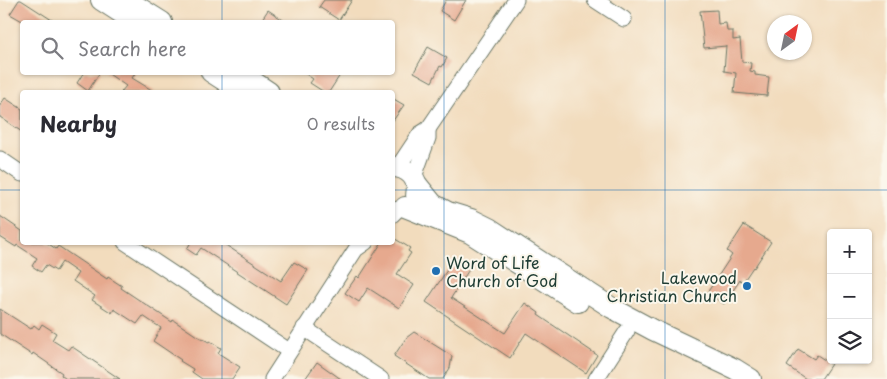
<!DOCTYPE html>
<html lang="en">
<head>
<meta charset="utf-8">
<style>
	:root { --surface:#fff; --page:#f7f7f7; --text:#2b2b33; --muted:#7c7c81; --line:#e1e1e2 }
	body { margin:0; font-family:"Playpen Sans",sans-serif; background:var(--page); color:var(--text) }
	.controls { position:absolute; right:15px; bottom:15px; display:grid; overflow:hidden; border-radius:5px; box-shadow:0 1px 4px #0004 }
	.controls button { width:45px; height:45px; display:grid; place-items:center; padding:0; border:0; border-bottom:1px solid var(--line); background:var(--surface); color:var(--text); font:25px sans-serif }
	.compass { position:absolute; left:767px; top:15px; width:45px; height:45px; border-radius:50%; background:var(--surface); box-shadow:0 1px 4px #0004; rotate:33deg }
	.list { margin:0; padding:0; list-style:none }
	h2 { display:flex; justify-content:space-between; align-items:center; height:65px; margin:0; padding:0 20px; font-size:21px }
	h2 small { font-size:16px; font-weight:400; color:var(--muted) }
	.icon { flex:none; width:28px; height:28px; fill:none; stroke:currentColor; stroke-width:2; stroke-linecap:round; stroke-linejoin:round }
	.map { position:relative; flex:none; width:887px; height:379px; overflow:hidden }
	.search { position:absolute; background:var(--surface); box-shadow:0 1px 4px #0004; left:20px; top:20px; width:375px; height:55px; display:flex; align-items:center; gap:12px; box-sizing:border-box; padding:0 18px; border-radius:5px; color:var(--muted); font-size:19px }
	.panel { position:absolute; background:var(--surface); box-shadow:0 1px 4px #0004; left:20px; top:90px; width:375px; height:155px; border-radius:5px }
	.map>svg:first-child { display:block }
</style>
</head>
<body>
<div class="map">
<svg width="887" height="379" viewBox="0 0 887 379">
	<rect width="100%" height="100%" fill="#fbf7ec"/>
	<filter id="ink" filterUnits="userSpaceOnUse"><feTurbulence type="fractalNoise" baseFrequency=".02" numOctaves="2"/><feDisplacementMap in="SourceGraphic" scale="10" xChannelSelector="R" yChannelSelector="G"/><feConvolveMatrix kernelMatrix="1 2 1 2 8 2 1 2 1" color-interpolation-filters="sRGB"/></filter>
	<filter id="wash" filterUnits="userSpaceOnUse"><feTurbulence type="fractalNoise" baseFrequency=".0096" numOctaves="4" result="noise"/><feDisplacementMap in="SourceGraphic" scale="20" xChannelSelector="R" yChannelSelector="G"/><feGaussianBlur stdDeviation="1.12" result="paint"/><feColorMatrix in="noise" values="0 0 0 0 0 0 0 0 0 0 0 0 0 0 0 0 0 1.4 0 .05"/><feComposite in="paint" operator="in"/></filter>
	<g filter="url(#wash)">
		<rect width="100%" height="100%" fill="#f2dcbd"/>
		<g id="blocks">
			<g fill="#e6a98e">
				<path d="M19,0H21L55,22H24L10,14Z"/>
				<path d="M324,0H352L339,20L319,7Z"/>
				<path d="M446,0H466L454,20L440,11Z"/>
				<path d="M268,10L286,22H260Z"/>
				<path d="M717,10L718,24L726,23L727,31H733V40L740,39L742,62L751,63L750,71L755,72V75L769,77L767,96L734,93L736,73L724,71L726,46L704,48L700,11Z"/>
				<path d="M428,47L447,58L442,67L440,66L432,82L414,72Z"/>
				<path d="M84,72H100L88,91L77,83Z"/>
				<path d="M106,72H136L132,78L155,92H121L126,86Z"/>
				<path d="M303,72H342L329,92H324L310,83L313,79Z"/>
				<path d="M5,98L22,109V132L0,117V105Z"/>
				<path d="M392,98L404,105L392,122Z"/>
				<path d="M0,216L22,231V242H46L56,249L58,246L107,279L108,277L122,286L121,288L172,322L173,320L197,336L209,342L210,341L221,348L218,353L240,367L232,379H202L192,372L193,369L180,361L181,360L153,341L161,328L143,316L137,324L114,309L112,313L92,300L95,296L73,281L78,273L62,262L56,271L46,265L41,272L32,266L37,258L17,245L16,247L0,237Z"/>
				<path d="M744,225L771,242L754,268L753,267L743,282L740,280L724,304L707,293L732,255L727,251Z"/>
				<path d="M392,237L410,248L408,251L411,253L397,274L414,285L399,308L368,288L359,302L345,293L357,276L359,278L382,242H392Z"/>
				<path d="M191,242H221L281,281L294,262L308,270L286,304L201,248L196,255L187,249Z"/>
				<path d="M455,258L470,268L451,298L505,333L525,303L539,313L538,315L597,355L586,373L526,333L510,358L426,302Z"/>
				<path d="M0,309L31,329L34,325L39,329L42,324L56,333L52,340L68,350L71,346L120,379H66L61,375L62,373L33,353L32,355L0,334Z"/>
				<path d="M414,332L452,356L450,368L443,379H429L394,356L406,338Z"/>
				<path d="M798,349L814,359L817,355L831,364L821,379H806L787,366Z"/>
				<path d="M317,362L341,379H305Z"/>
			</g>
		</g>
	</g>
	<g filter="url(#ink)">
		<use href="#blocks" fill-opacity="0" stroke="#697564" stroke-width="1"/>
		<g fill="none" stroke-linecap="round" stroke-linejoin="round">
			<defs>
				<g id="minor">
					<path d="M595,0L624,19"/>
					<path d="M0,159L22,174"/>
					<path d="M398,167L420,134L428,129L516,0"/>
					<path d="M414,177L428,138V129"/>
					<path d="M392,215L398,209"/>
					<path d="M125,242L289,351"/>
					<path d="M304,328L381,379"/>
					<path d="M272,379L356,249L366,242"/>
					<path d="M596,379L627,331"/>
				</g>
				<g id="major">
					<path d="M101,0L135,22"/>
					<path d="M127,0L162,22"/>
					<path d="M211,72L242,92"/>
					<path d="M239,72L269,92"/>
					<path d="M392,167C408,167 420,179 416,195"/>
					<path d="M416,183L433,204L448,212L471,219L489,228L612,308L653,330L735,369L751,379"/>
					<path d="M405,207L470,233L578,302"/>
				</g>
			</defs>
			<use href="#minor" stroke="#697564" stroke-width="17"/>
			<use href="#major" stroke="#697564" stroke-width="22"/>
			<use href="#minor" stroke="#fff" stroke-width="15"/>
			<use href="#major" stroke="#fff" stroke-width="20"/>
		</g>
	</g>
	<path fill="none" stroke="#1f6fb2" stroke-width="1" stroke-opacity="0.55" d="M222,0V22M444,0V379M665,0V379M222,72V92M0,190H22M392,190H887M222,242V379"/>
	<g fill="#1f6fb2" stroke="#fbf7ec" stroke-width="2">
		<circle cx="436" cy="271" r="5"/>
		<circle cx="747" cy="286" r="5"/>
	</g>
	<g text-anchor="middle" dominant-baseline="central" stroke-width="4" stroke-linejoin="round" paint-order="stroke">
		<g font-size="16" fill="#1f3d34" stroke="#fbf7ec" text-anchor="start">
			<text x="446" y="262">Word of Life<tspan x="446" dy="18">Church of God</tspan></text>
			<text x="737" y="277" text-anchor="end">Lakewood<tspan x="737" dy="18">Christian Church</tspan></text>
		</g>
	</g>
</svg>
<div class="controls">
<button>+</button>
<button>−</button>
<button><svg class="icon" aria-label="layers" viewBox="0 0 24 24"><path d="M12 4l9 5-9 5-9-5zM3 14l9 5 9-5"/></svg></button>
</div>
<svg class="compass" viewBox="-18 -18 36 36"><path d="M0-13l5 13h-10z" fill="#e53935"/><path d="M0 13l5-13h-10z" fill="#7c7c81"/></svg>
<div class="search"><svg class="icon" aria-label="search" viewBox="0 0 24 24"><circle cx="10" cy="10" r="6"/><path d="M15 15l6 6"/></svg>Search here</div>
<section class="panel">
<h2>Nearby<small>0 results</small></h2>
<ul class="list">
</ul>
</section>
</div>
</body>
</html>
